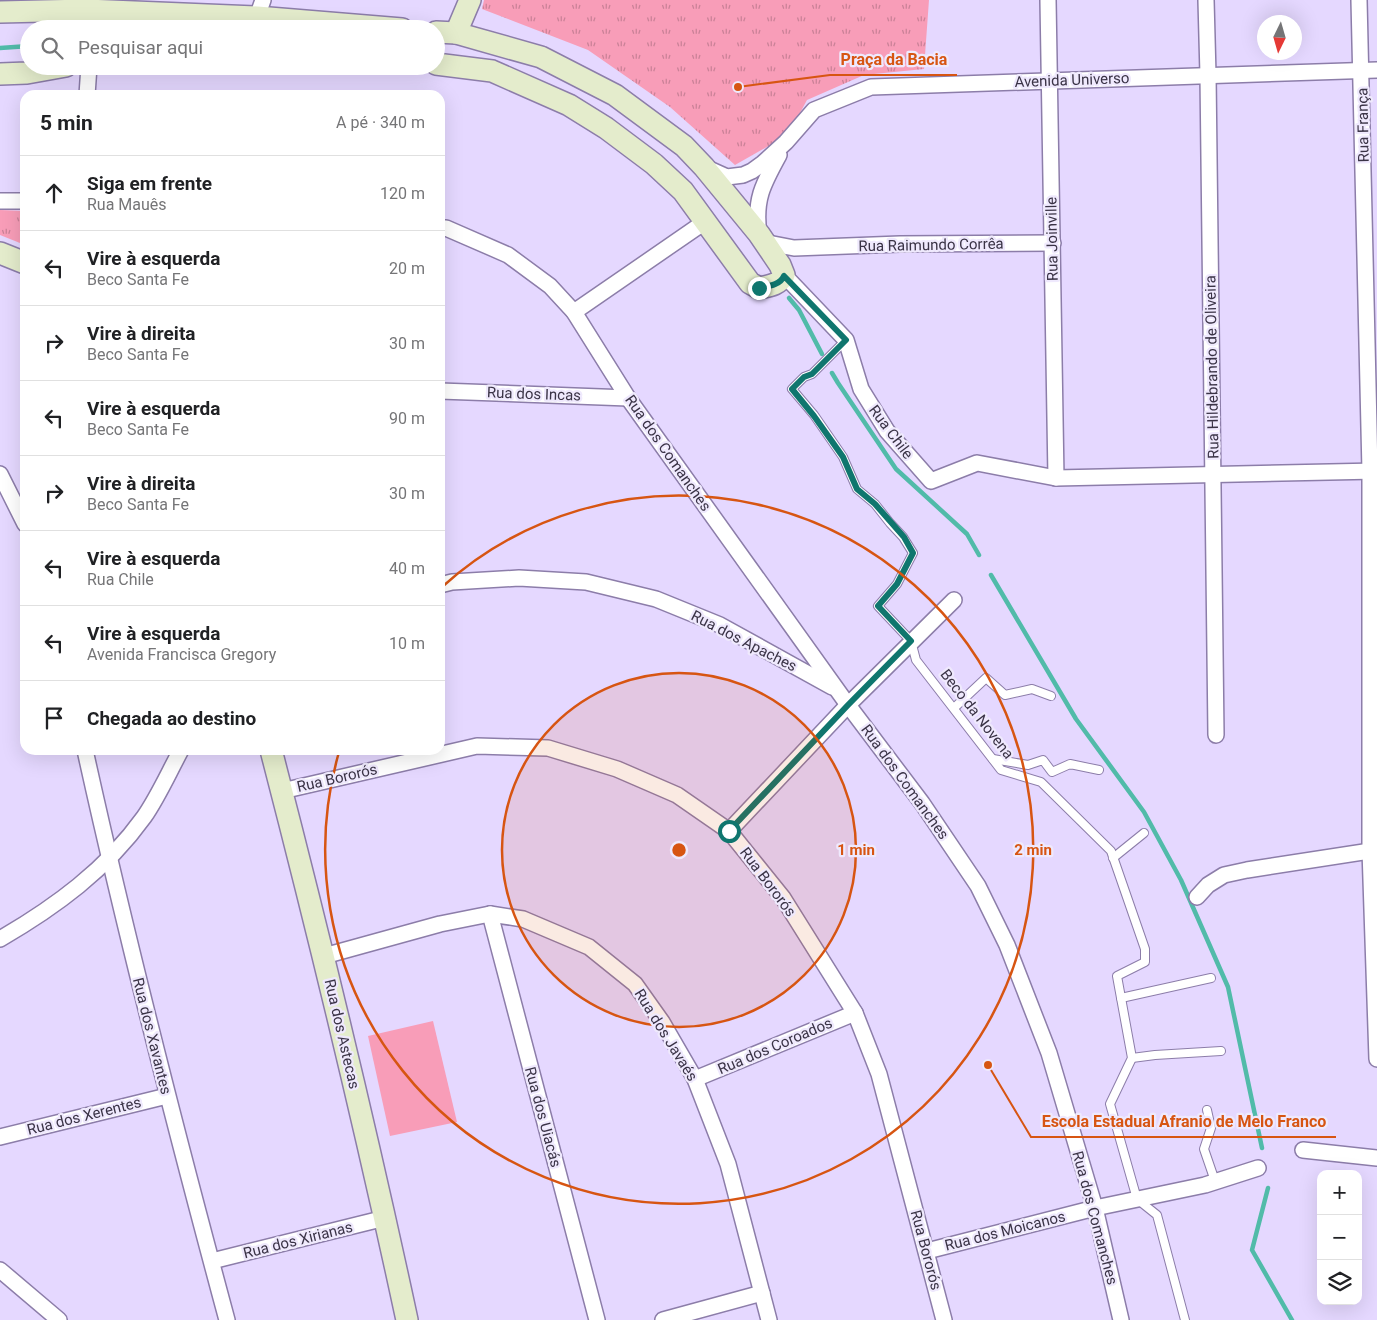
<!DOCTYPE html>
<html lang="pt">
<head>
<meta charset="utf-8">
<style>
	:root { --surface:#fff; --page:#f2f2f2; --text:#202124; --muted:#757577; --line:#e0e0e0 }
	body { margin:0; font-family:Roboto,sans-serif; background:var(--page); color:var(--text) }
	.controls { position:absolute; right:15px; bottom:15px; display:grid; overflow:hidden; border-radius:10px; box-shadow:0 5px 20px #0002 }
	.controls button { width:45px; height:45px; display:grid; place-items:center; padding:0; border:0; border-bottom:1px solid var(--line); background:var(--surface); color:var(--text); font:25px sans-serif }
	.compass { position:absolute; left:1257px; top:15px; width:45px; height:45px; border-radius:50%; background:var(--surface); box-shadow:0 5px 20px #0002; rotate:185deg }
	.stop { position:absolute; width:15px; height:15px; margin:-11px; border:4px solid #0f766e; border-radius:50%; background:#fff }
	.stop.end { background:#0f766e; border-color:#fff; box-shadow:0 1px 5px #0008 }
	.list { margin:0; padding:0; list-style:none }
	h2 { display:flex; justify-content:space-between; align-items:center; height:65px; margin:0; padding:0 20px; font-size:21px }
	h2 small { font-size:16px; font-weight:400; color:var(--muted) }
	.list li { display:grid; grid-template-columns:32px 1fr auto; gap:15px; align-items:center; box-sizing:border-box; height:75px; padding:0 20px; border-top:1px solid var(--line) }
	.list b { display:block; font-size:19px; white-space:nowrap }
	.list p { margin:0; font-size:16px; white-space:nowrap; color:var(--muted) }
	.list em { font-size:16px; font-style:normal; color:var(--muted) }
	.icon { flex:none; width:28px; height:28px; fill:none; stroke:currentColor; stroke-width:2; stroke-linecap:round; stroke-linejoin:round }
	.map { position:relative; flex:none; width:1377px; height:1320px; overflow:hidden }
	.search { position:absolute; background:var(--surface); box-shadow:0 5px 20px #0002; left:20px; top:20px; width:425px; height:55px; display:flex; align-items:center; gap:12px; box-sizing:border-box; padding:0 18px; border-radius:28px; color:var(--muted); font-size:19px }
	.panel { position:absolute; background:var(--surface); box-shadow:0 5px 20px #0002; left:20px; top:90px; width:425px; height:665px; border-radius:15px }
	.map>svg:first-child { display:block }
</style>
</head>
<body>
<div class="map">
<svg width="1377" height="1320" viewBox="0 0 1377 1320">
	<defs>
		<pattern id="park-tufts" width="24" height="20" patternUnits="userSpaceOnUse" patternTransform="scale(1.25)"><rect width="24" height="20" fill="#f89db8"/><path d="M3 7l-1-3M5 7V3M7 7l1-3M15 17l-1-3M17 17v-4M19 17l1-3" fill="none" stroke="#ca8197"/></pattern>
	</defs>
	<rect width="100%" height="100%" fill="#e5d8ff"/>
	<g fill="url(#park-tufts)">
		<path d="M484,0H929L924,69L864,75L807,100L788,135L735,165L670,107L588,50L482,9Z"/>
		<path d="M0,210L25,211V245L0,235Z"/>
	</g>
	<path fill="#f89db8" d="M433,1021L457,1122L390,1136L368,1036Z"/>
	<g fill="none" stroke-linecap="round" stroke-linejoin="round">
		<g stroke="#51bba9" stroke-width="4.5">
			<path d="M0,48L29,46"/>
			<path d="M789,298L799,310L822,354"/>
			<path d="M832,373L838,383L896,469L967,534L979,555"/>
			<path d="M991,575L1076,719L1144,812L1181,880L1228,987L1262,1148"/>
			<path d="M1268,1188L1252,1250L1292,1320"/>
		</g>
		<defs>
			<g id="lane">
				<path d="M846,340L812,374L804,377L792,389L814,415L843,457L857,489L875,504L890,523L903,537L913,553L897,584L878,606L911,641L916,660L1001,770L1041,782L1111,851L1145,949V962L1117,976L1132,1058L1110,1104L1137,1199L1157,1215L1185,1320"/>
				<path d="M954,708L986,678L1005,695L1032,689L1051,696"/>
				<path d="M993,759L1028,765L1043,760L1052,772L1070,764L1099,770"/>
				<path d="M1113,858L1144,833"/>
				<path d="M1121,998L1211,978"/>
				<path d="M1132,1058L1155,1055L1221,1051"/>
				<path d="M1207,1110L1211,1128L1204,1149L1215,1181"/>
			</g>
			<g id="street">
				<path d="M1048,0L1056,478"/>
				<path d="M1206,0L1208,75L1216,735"/>
				<path d="M1359,0L1370,471V850L1377,1059"/>
				<path d="M257,17L263,0"/>
				<path d="M87,29L86,10L90,1"/>
				<path d="M87,95L89,66"/>
				<path d="M707,168L727,177L743,175L752,171L763,163L786,142L814,110L871,87L1377,70"/>
				<path d="M0,201H25"/>
				<path d="M440,228H446L508,255L550,286L574,312L628,398L848,705L922,803L978,886L1007,945L1049,1053L1095,1208L1121,1320"/>
				<path d="M759,234C754,200 763,184 779,155"/>
				<path d="M763,242L794,248L900,244L1053,243"/>
				<path d="M784,275L846,340L861,389L887,431L931,481L977,463L1056,478L1377,471"/>
				<path d="M574,312L706,221"/>
				<path d="M440,391L628,398"/>
				<path d="M0,474L25,524"/>
				<path d="M440,585L452,582L519,578L586,582L656,599L720,625L832,687"/>
				<path d="M85,750C127,941 176,1131 227,1320"/>
				<path d="M282,791L477,746L548,748L617,769L677,795L729,831L783,898L855,1013L879,1074L944,1320"/>
				<path d="M729,831L848,705L954,600"/>
				<path d="M1197,897L1208,885L1224,875L1247,870L1377,850"/>
				<path d="M490,914L597,1320"/>
				<path d="M0,939C55,907 106,870 144,817C158,797 169,772 181,750"/>
				<path d="M324,956L440,924L490,914L523,919L589,947L635,984L662,1022L695,1079L728,1164L769,1320"/>
				<path d="M695,1079L855,1013"/>
				<path d="M0,1137L167,1096"/>
				<path d="M1303,1150L1377,1158"/>
				<path d="M927,1251L1095,1208L1205,1185L1258,1168"/>
				<path d="M212,1261L385,1218"/>
				<path d="M0,1270L59,1320"/>
				<path d="M663,1320L762,1293"/>
			</g>
			<g id="secondary">
				<path d="M0,12L86,10L257,17L402,29"/>
				<path d="M436,32L456,33L541,57L615,95L684,146L704,167L759,234L780,265L784,275C779,285 769,286 759,288L750,283L683,191L654,164L606,128L569,105L492,71L436,64"/>
				<path d="M456,33L470,0"/>
				<path d="M0,74L27,73L66,66"/>
				<path d="M0,253L25,263"/>
				<path d="M271,750C320,939 366,1129 407,1320"/>
			</g>
		</defs>
		<use href="#lane" stroke="#8c7da9" stroke-width="10"/>
		<use href="#street" stroke="#8c7da9" stroke-width="18"/>
		<use href="#secondary" stroke="#8c7da9" stroke-width="24"/>
		<g stroke="#9288a6" stroke-width="2.5" stroke-dasharray="4 4" stroke-linecap="butt">
			<path d="M402,66L420,68"/>
			<path d="M103,67L113,66"/>
		</g>
		<use href="#lane" stroke="#fff" stroke-width="8"/>
		<use href="#street" stroke="#fff" stroke-width="15"/>
		<use href="#secondary" stroke="#e4eccc" stroke-width="21"/>
	</g>
	<g fill="none" stroke-linecap="round" stroke-linejoin="round">
		<path stroke="#0f766e" stroke-width="6" d="M729,831L848,705L911,641L878,606L897,584L913,553L904,537L875,504L857,489L843,457L814,416L792,389L804,377L812,374L846,340L784,276C780,285 769,286 759,288"/>
	</g>
	<circle cx="679" cy="850" r="177" fill="#d75512" fill-opacity=".12"/>
	<g fill="none" stroke="#d75512" stroke-width="2.5">
		<circle cx="679" cy="850" r="177"/>
		<path d="M442 587A354 354 0 1 1 339 752"/>
	</g>
	<g text-anchor="middle" dominant-baseline="central" stroke-width="4.5" stroke-linejoin="round" paint-order="stroke">
		<g font-size="15" fill="#3a3346" stroke="#efe9fd">
			<text transform="translate(1072 80) rotate(-2)">Avenida Universo</text>
			<text transform="translate(1363 125) rotate(-91)">Rua França</text>
			<text transform="translate(1052 239) rotate(-91)">Rua Joinville</text>
			<text transform="translate(931 245) rotate(-1)">Rua Raimundo Corrêa</text>
			<text transform="translate(1212 367) rotate(-91)">Rua Hildebrando de Oliveira</text>
			<text transform="translate(534 394) rotate(2)">Rua dos Incas</text>
			<text transform="translate(891 432) rotate(53)">Rua Chile</text>
			<text transform="translate(668 453) rotate(55)">Rua dos Comanches</text>
			<text transform="translate(744 641) rotate(27)">Rua dos Apaches</text>
			<text transform="translate(977 714) rotate(52)">Beco da Novena</text>
			<text transform="translate(337 778) rotate(-13)">Rua Bororós</text>
			<text transform="translate(905 782) rotate(54)">Rua dos Comanches</text>
			<text transform="translate(768 882) rotate(53)">Rua Bororós</text>
			<text transform="translate(342 1034) rotate(77)">Rua dos Astecas</text>
			<text transform="translate(666 1035) rotate(58)">Rua dos Javaés</text>
			<text transform="translate(152 1036) rotate(76)">Rua dos Xavantes</text>
			<text transform="translate(775 1046) rotate(-23)">Rua dos Coroados</text>
			<text transform="translate(84 1116) rotate(-14)">Rua dos Xerentes</text>
			<text transform="translate(543 1117) rotate(75)">Rua dos Uiacás</text>
			<text transform="translate(1095 1218) rotate(75)">Rua dos Comanches</text>
			<text transform="translate(1005 1231) rotate(-14)">Rua dos Moicanos</text>
			<text transform="translate(298 1240) rotate(-14)">Rua dos Xirianas</text>
			<text transform="translate(926 1250) rotate(75)">Rua Bororós</text>
		</g>
	</g>
	<circle cx="679" cy="850" r="8" fill="#d75512" stroke="#efe9fd" stroke-width="2.5"/>
	<g font-size="15" text-anchor="middle" font-weight="bold" fill="#d75512" stroke="#efe9fd" stroke-width="4.5" stroke-linejoin="round" paint-order="stroke">
		<text x="856" y="855">1 min</text>
		<text x="1033" y="855">2 min</text>
	</g>
	<path fill="none" stroke="#d75512" stroke-width="2" d="M738 87L830 75H957M988 1065L1031 1137H1336"/>
	<g fill="#d75512" stroke="#efe9fd" stroke-width="2">
		<circle cx="738" cy="87" r="5"/>
		<circle cx="988" cy="1065" r="5"/>
	</g>
	<g font-size="16" text-anchor="middle" font-weight="bold" fill="#d75512" stroke="#efe9fd" stroke-width="4.5" stroke-linejoin="round" paint-order="stroke">
		<text x="894" y="65">Praça da Bacia</text>
		<text x="1184" y="1127">Escola Estadual Afranio de Melo Franco</text>
	</g>
</svg>
<div class="controls">
<button>+</button>
<button>−</button>
<button><svg class="icon" aria-label="layers" viewBox="0 0 24 24"><path d="M12 4l9 5-9 5-9-5zM3 14l9 5 9-5"/></svg></button>
</div>
<svg class="compass" viewBox="-18 -18 36 36"><path d="M0-13l5 13h-10z" fill="#e53935"/><path d="M0 13l5-13h-10z" fill="#757577"/></svg>
<div class="stop" style="left:729px;top:831px"></div>
<div class="stop end" style="left:759px;top:288px"></div>
<div class="search"><svg class="icon" aria-label="search" viewBox="0 0 24 24"><circle cx="10" cy="10" r="6"/><path d="M15 15l6 6"/></svg>Pesquisar aqui</div>
<section class="panel">
<h2>5 min<small>A pé · 340 m</small></h2>
<ul class="list">
<li><svg class="icon" aria-label="ahead" viewBox="0 0 24 24"><path d="M12 20V5M6 11l6-6 6 6"/></svg><div><b>Siga em frente</b><p>Rua Mauês</p></div><em>120 m</em></li>
<li><svg class="icon" aria-label="left" viewBox="0 0 24 24"><path d="M17 20v-9H6M10 6l-5 5 5 5"/></svg><div><b>Vire à esquerda</b><p>Beco Santa Fe</p></div><em>20 m</em></li>
<li><svg class="icon" aria-label="right" viewBox="0 0 24 24"><path d="M7 20v-9h11M14 6l5 5-5 5"/></svg><div><b>Vire à direita</b><p>Beco Santa Fe</p></div><em>30 m</em></li>
<li><svg class="icon" aria-label="left" viewBox="0 0 24 24"><path d="M17 20v-9H6M10 6l-5 5 5 5"/></svg><div><b>Vire à esquerda</b><p>Beco Santa Fe</p></div><em>90 m</em></li>
<li><svg class="icon" aria-label="right" viewBox="0 0 24 24"><path d="M7 20v-9h11M14 6l5 5-5 5"/></svg><div><b>Vire à direita</b><p>Beco Santa Fe</p></div><em>30 m</em></li>
<li><svg class="icon" aria-label="left" viewBox="0 0 24 24"><path d="M17 20v-9H6M10 6l-5 5 5 5"/></svg><div><b>Vire à esquerda</b><p>Rua Chile</p></div><em>40 m</em></li>
<li><svg class="icon" aria-label="left" viewBox="0 0 24 24"><path d="M17 20v-9H6M10 6l-5 5 5 5"/></svg><div><b>Vire à esquerda</b><p>Avenida Francisca Gregory</p></div><em>10 m</em></li>
<li><svg class="icon" aria-label="arrive" viewBox="0 0 24 24"><path d="M6 21V4h12l-3 4 3 4H6"/></svg><div><b>Chegada ao destino</b></div></li>
</ul>
</section>
</div>
</body>
</html>
